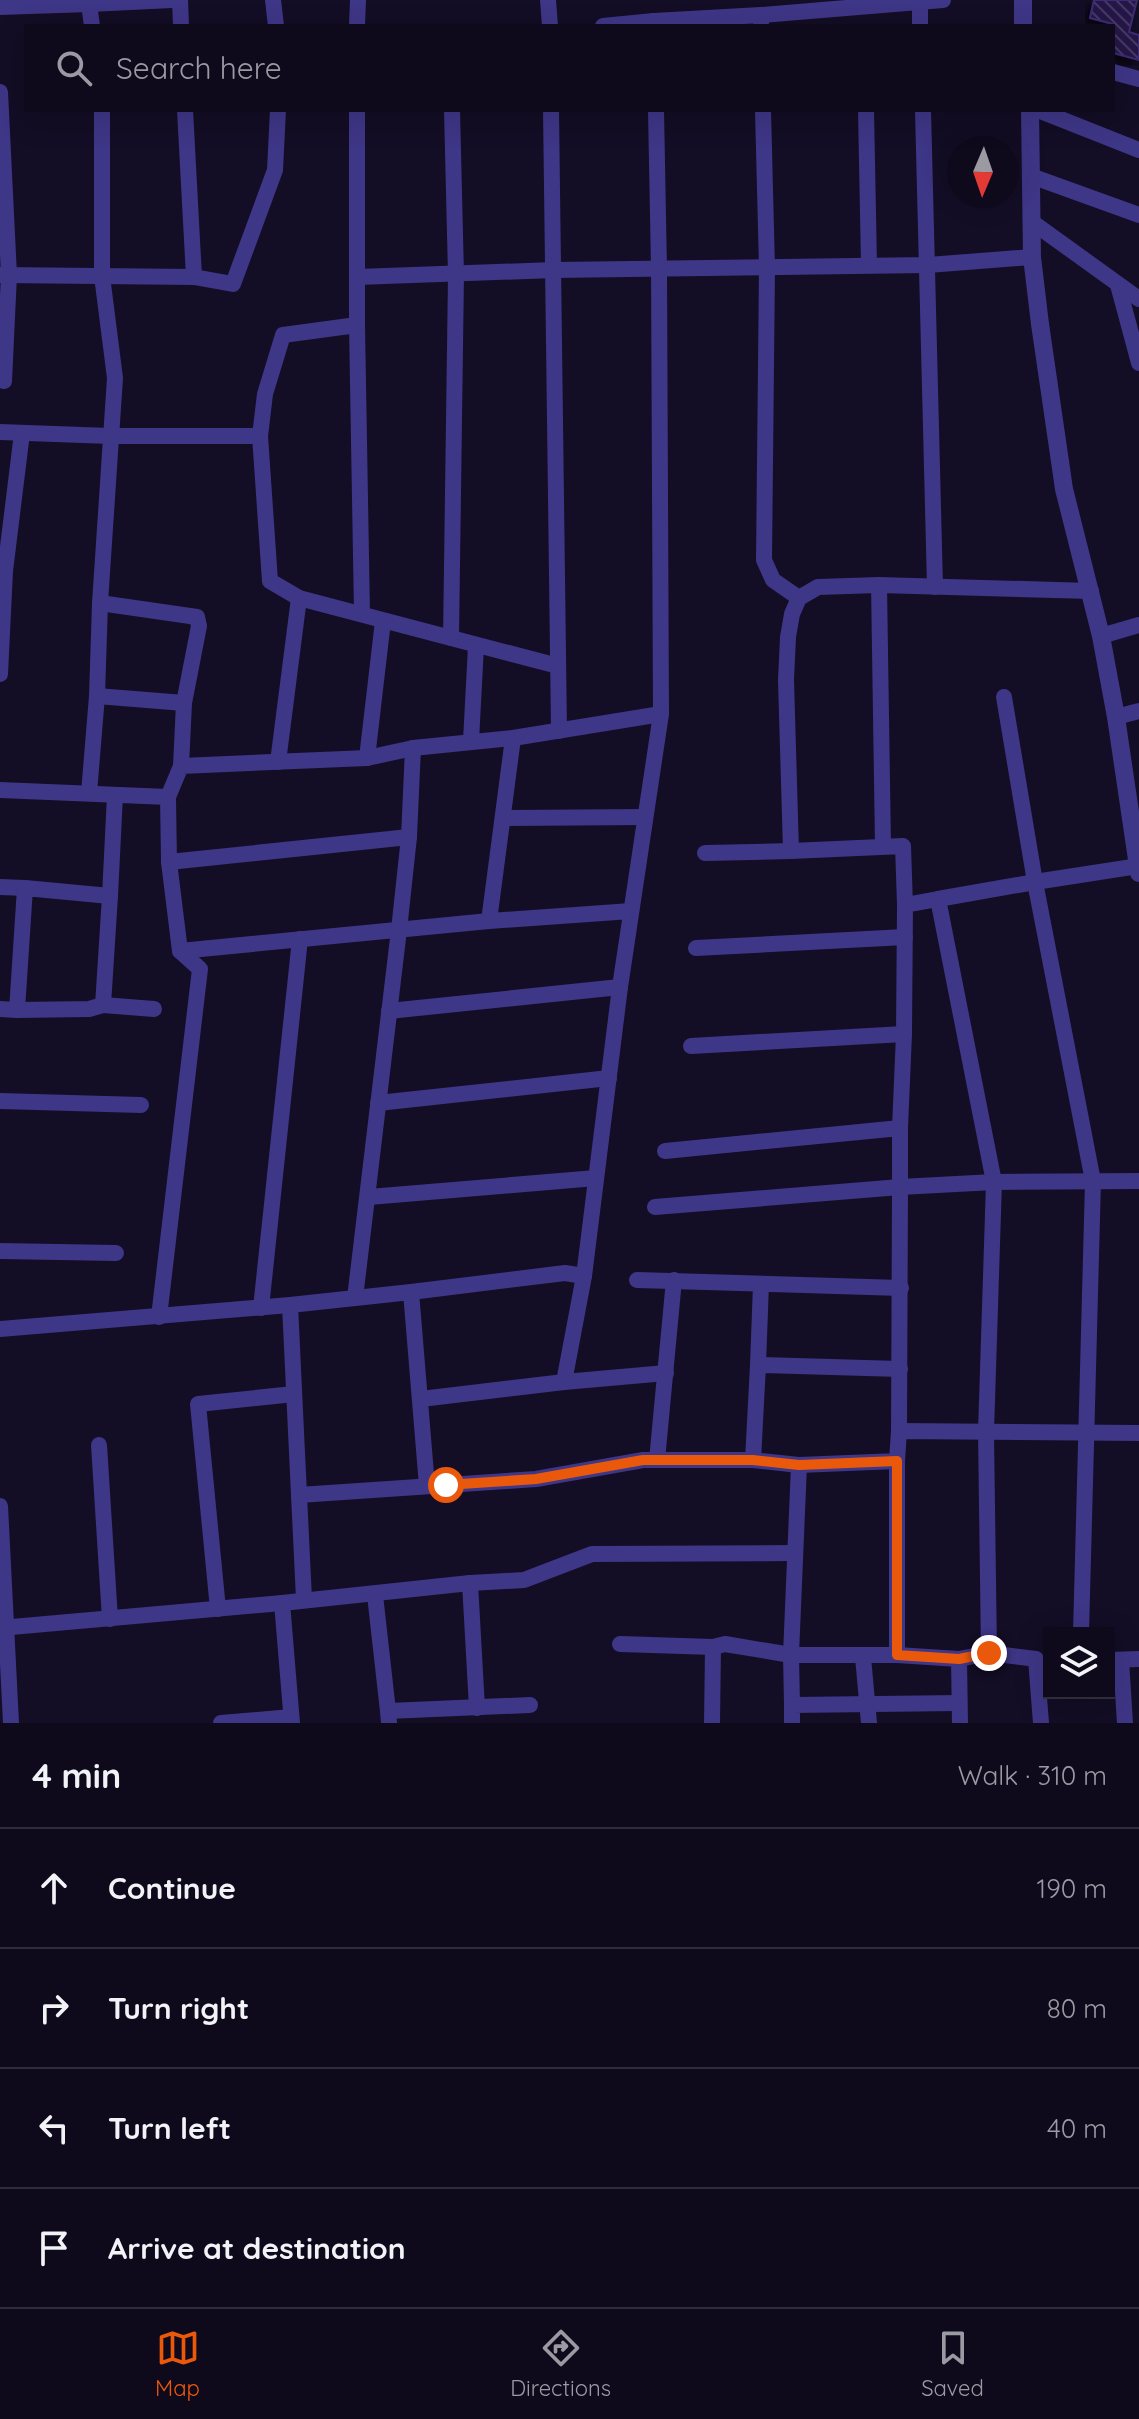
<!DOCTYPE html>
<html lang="en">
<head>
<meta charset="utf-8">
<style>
	:root { --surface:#0e0a1c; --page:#1c1829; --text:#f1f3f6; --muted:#9b9aa3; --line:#2e2b3b; --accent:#ea580c }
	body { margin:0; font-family:Quicksand,sans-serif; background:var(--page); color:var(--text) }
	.controls { position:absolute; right:24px; bottom:24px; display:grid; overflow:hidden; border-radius:0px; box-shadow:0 8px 32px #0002 }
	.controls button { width:72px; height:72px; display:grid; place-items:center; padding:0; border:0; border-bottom:2px solid var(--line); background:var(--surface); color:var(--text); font:40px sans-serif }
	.compass { position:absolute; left:947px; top:136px; width:72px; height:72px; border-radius:50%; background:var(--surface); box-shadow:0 8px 32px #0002; rotate:182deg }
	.stop { position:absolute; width:24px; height:24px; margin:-18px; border:6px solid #ea580c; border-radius:50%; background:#fff }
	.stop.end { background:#ea580c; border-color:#fff; box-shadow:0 2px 8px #0008 }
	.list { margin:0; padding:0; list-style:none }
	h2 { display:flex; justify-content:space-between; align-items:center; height:104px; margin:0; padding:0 32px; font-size:34px }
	h2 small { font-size:26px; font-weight:400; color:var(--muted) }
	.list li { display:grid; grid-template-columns:52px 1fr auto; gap:24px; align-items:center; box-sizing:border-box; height:120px; padding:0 32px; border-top:2px solid var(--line) }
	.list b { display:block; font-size:30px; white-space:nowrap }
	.list em { font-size:26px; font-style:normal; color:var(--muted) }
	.icon { flex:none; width:44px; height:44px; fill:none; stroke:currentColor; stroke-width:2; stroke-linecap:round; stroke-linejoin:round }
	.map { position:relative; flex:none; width:1139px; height:1723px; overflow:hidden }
	.search { position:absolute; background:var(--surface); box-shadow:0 8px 32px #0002; left:24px; right:24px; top:24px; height:88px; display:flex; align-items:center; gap:20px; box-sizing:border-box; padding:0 28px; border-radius:0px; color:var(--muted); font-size:30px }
	.sheet { height:584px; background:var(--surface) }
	nav { display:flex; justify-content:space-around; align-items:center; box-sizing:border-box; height:112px; border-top:2px solid var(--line); background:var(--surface); font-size:22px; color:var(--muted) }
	nav a { display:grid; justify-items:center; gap:4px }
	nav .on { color:var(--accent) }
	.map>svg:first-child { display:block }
</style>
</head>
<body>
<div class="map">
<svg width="1139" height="1723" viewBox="0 0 1139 1723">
	<defs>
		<pattern id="building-back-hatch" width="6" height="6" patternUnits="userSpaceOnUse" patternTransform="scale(2)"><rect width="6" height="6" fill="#251947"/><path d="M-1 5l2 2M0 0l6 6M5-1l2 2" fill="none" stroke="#443963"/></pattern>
		<filter id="shadow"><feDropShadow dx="-6" dy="6" stdDeviation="4" flood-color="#0009"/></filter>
	</defs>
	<rect width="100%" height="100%" fill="#130d25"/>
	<path fill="url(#building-back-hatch)" stroke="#3d2a74" stroke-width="2" filter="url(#shadow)" d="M1094,0H1137L1129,32L1139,35V60L1113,53V24L1090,18Z"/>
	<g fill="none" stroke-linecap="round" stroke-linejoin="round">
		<g stroke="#3e3686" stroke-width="16">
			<path d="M88,0L89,4L172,0"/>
			<path d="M180,0L181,26"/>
			<path d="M273,0L276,26"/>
			<path d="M548,0L550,26"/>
			<path d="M920,3V26"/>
			<path d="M0,7L89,4L92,26"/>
			<path d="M761,15L943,0"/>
			<path d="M654,21L761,15V23"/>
			<path d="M357,26L358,0"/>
			<path d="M603,26L654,21V26"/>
			<path d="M1113,72L1139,79"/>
			<path d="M0,92L9,275L4,381"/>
			<path d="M185,110L194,277"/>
			<path d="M357,110V277"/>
			<path d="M551,110L559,731"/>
			<path d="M656,110L659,269L661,714L620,987L584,1276L564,1382L666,1373"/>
			<path d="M763,110L767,268L764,560L773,580L799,598"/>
			<path d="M866,110L869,265"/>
			<path d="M923,110L935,587"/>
			<path d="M1038,110L1139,150"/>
			<path d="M1031,176L1139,215"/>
			<path d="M1032,222L1139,299"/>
			<path d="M0,275L194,277L233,284L275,170L278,110"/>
			<path d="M1118,285L1139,363"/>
			<path d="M357,325L362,614"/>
			<path d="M0,432L110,436H260L265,394L283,335L357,325V277L554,270L928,265L1032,257"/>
			<path d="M260,436L270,581L299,598L558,666"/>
			<path d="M879,585L883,846"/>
			<path d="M100,603L197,617L199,626L184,703L181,766"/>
			<path d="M1101,636L1139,625"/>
			<path d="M451,638L456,275L452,110"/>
			<path d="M0,674L5,571L22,433"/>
			<path d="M97,696L184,703"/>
			<path d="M1116,717L1139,711"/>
			<path d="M471,741L476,646"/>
			<path d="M367,758L383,621"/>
			<path d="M278,762L299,598"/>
			<path d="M0,790L168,797"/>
			<path d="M89,793L97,696L100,603L115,378L102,276V110"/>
			<path d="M503,818L645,817"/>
			<path d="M705,853L791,851"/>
			<path d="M169,862L409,837"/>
			<path d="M0,887L25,888"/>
			<path d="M905,905L903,846L791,851L786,680L788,637L792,614L799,598L818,587L879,585L1091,591"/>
			<path d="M489,921L513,738"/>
			<path d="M696,948L905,937"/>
			<path d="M180,951L489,921L631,911"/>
			<path d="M103,1005L154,1009"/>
			<path d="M0,1009L17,1010L25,888L110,896L115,795"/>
			<path d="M17,1010L89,1009L103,1005L110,896"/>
			<path d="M389,1011L620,987"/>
			<path d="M904,1034L905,905L938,899"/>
			<path d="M691,1046L904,1034L900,1128"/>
			<path d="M0,1101L141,1105"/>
			<path d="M378,1103L609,1078"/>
			<path d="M665,1151L900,1128V1187L994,1182L1139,1181"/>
			<path d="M369,1197L596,1178"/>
			<path d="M655,1207L900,1187L899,1431"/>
			<path d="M0,1251L116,1253"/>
			<path d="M637,1280L901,1288"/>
			<path d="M411,1292L565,1273L584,1276"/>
			<path d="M355,1298L399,930L409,837L413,748"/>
			<path d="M290,1305L411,1292L427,1486"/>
			<path d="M261,1308L300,939"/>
			<path d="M159,1317L200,969L180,951L169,862L168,797L181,766L367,758L413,748L513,738L661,714"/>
			<path d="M0,1329L290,1305L299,1495"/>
			<path d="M758,1365L761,1284"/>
			<path d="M421,1399L564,1382"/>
			<path d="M99,1445L110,1619"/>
			<path d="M657,1460L674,1280"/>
			<path d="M753,1460L758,1365L900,1369"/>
			<path d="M897,1461V1655"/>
			<path d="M0,1506L11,1723"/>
			<path d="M470,1583L477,1708"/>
			<path d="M375,1595L388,1711"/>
			<path d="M304,1599L299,1495L536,1479L643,1460H753L799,1465"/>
			<path d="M282,1603L470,1583L524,1580L592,1554L795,1553"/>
			<path d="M218,1609L198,1404L294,1394"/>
			<path d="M0,1628L282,1603L292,1723"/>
			<path d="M1081,1633L1093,1181L1035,882L1139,866"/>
			<path d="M620,1644L713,1647L725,1644L791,1655L792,1705"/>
			<path d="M989,1653L986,1432L994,1182L938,899L1035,882L1004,697"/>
			<path d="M863,1657L869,1723"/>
			<path d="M959,1659L897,1655H791L799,1465L897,1461L899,1431L1139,1433"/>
			<path d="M1109,1660L1139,1659"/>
			<path d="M1121,1660L1125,1723"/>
			<path d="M221,1723L291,1717"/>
			<path d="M389,1723L388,1711L530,1705"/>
			<path d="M712,1723L713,1647"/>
			<path d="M792,1723V1705L959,1703"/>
			<path d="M960,1723L959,1659L989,1653L1036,1659L1041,1723"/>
		</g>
		<g stroke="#3e3686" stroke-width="18">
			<path d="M1023,26V0"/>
			<path d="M1030,110L1032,257L1040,324L1064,489L1101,636L1116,717L1139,873"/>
		</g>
	</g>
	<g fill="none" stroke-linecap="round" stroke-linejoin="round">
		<path stroke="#ea580c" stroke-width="10" d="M446,1485L536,1479L643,1460H753L799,1465L897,1461V1655L959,1659L989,1653"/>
	</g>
</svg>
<div class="controls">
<button><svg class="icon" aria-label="layers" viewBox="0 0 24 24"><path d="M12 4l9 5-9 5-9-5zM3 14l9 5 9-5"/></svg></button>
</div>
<svg class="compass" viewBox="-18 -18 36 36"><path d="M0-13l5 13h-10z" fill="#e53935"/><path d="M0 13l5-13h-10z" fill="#9b9aa3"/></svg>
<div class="stop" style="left:446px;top:1485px"></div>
<div class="stop end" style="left:989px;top:1653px"></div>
<div class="search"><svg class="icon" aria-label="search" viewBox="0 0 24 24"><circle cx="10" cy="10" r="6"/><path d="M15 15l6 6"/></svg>Search here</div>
</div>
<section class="sheet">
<h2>4 min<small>Walk · 310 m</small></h2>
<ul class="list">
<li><svg class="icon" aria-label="ahead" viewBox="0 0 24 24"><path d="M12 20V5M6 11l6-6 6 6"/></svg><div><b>Continue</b></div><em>190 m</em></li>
<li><svg class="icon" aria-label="right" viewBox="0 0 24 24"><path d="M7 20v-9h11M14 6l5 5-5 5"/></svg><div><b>Turn right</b></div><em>80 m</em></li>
<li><svg class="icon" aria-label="left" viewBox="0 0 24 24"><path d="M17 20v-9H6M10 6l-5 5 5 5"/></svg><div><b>Turn left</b></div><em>40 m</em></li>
<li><svg class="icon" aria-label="arrive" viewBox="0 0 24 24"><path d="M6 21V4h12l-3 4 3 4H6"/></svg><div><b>Arrive at destination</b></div></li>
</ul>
</section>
<nav>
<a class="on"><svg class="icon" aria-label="map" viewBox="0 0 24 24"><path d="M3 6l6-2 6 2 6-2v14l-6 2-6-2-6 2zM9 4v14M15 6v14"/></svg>Map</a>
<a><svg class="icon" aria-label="directions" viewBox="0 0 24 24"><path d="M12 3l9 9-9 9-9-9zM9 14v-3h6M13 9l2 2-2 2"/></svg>Directions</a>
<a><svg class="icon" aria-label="saved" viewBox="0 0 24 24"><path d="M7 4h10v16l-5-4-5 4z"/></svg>Saved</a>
</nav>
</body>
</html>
